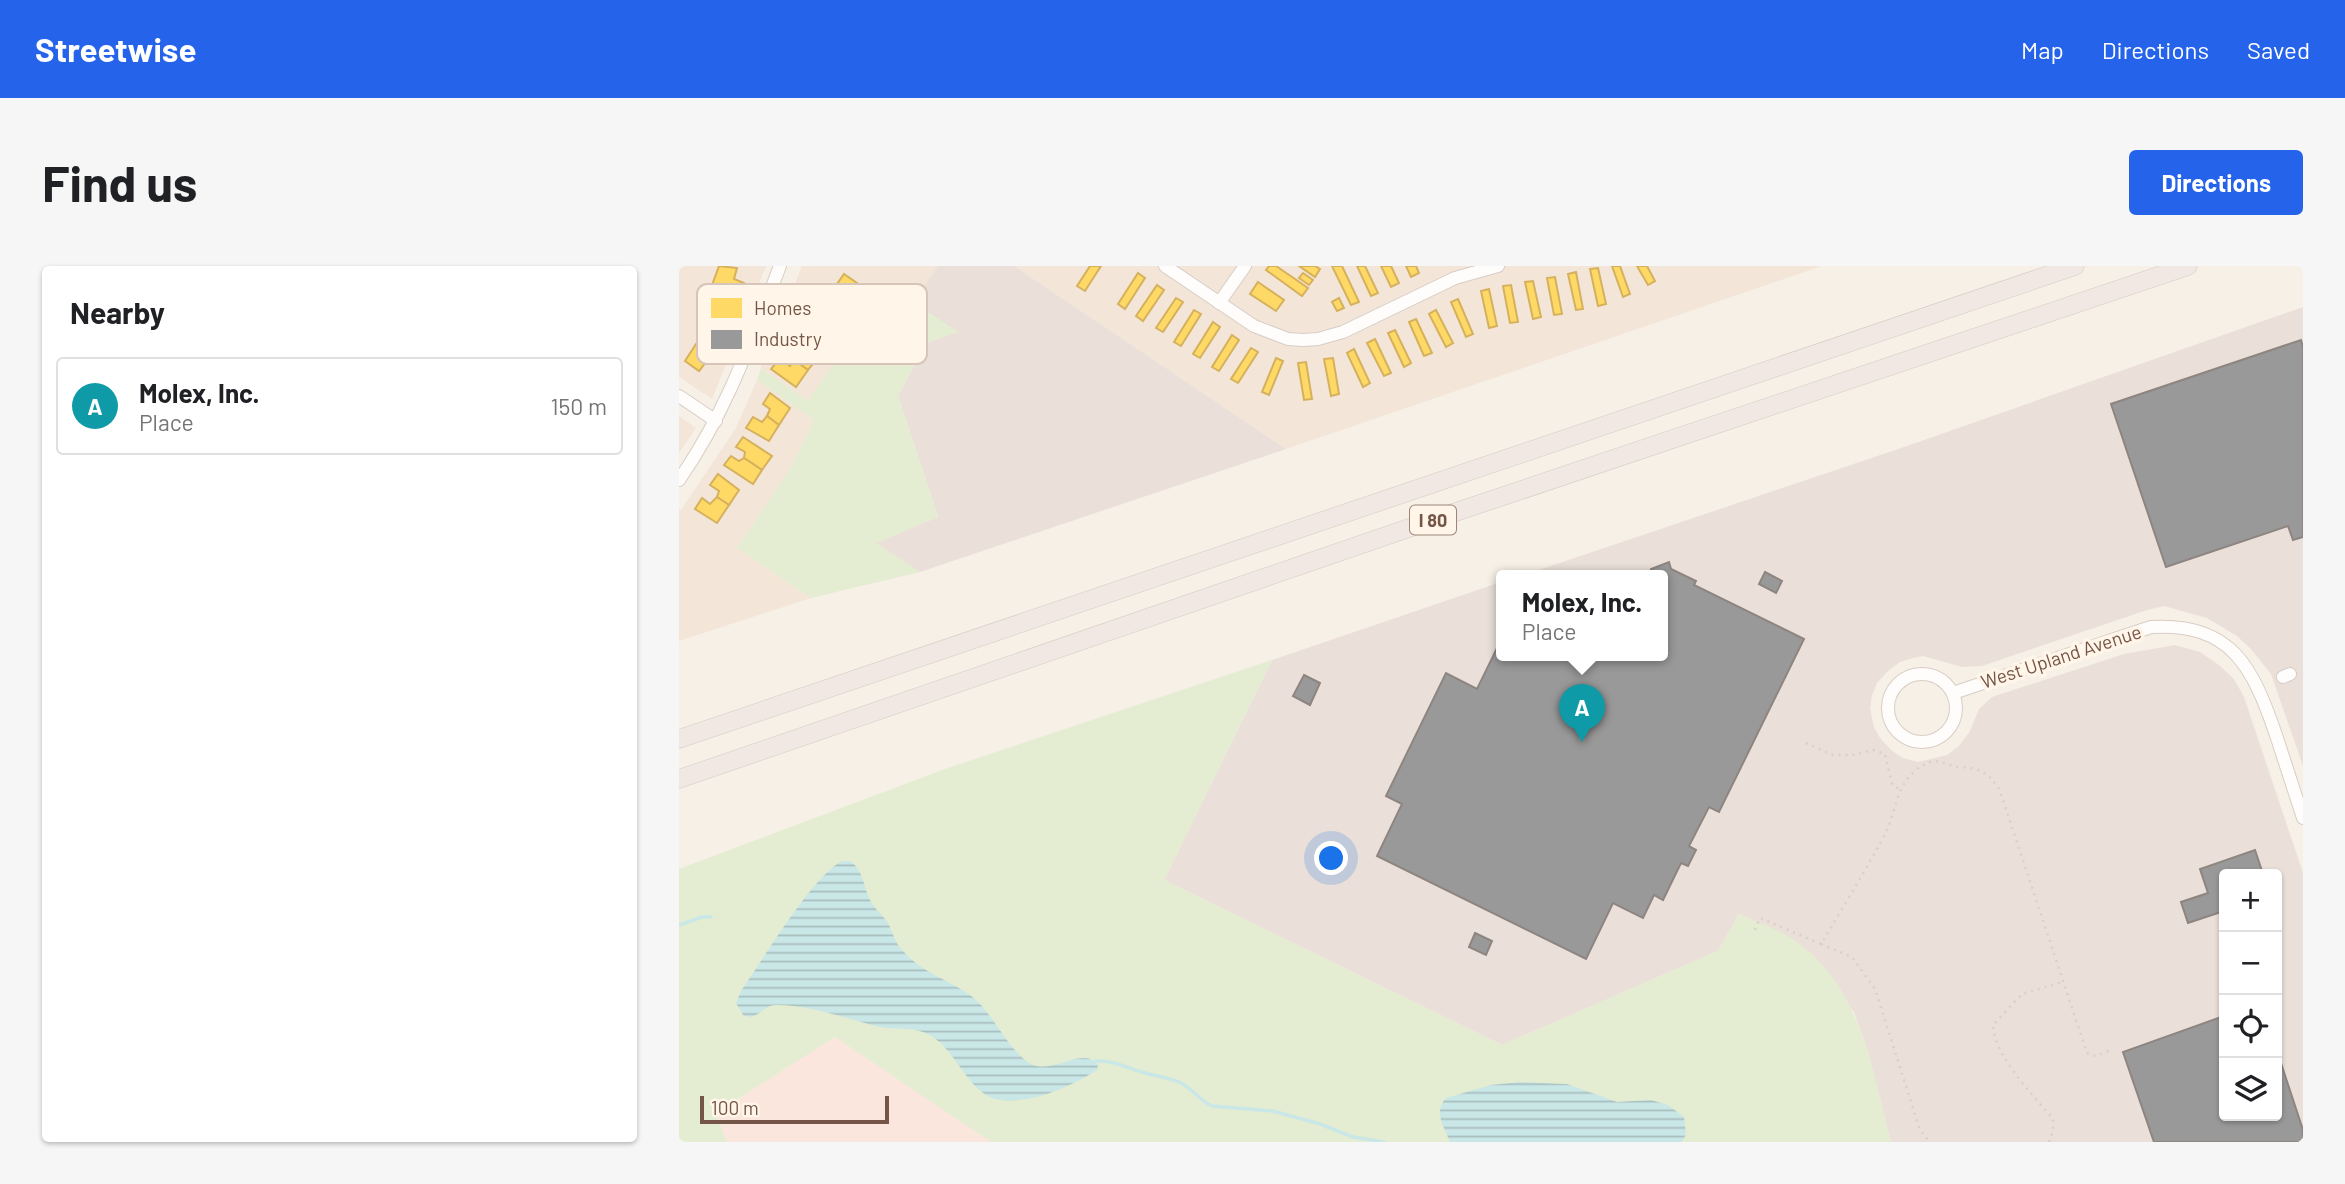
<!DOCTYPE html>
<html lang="en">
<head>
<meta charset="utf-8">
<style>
	:root { --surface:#fff; --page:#f6f6f6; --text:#202124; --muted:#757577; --line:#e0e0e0; --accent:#2563eb }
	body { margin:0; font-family:Barlow,sans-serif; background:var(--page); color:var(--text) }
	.controls { position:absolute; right:21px; bottom:21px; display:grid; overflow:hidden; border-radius:7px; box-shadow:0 2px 5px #0004 }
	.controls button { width:63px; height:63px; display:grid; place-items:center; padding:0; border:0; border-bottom:2px solid var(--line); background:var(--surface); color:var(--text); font:35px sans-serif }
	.scale { position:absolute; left:21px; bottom:18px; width:189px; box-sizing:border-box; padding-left:7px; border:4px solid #755547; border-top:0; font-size:19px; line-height:24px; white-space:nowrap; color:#755547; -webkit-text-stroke:5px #fff5e9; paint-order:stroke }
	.you { position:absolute; left:653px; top:593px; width:24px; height:24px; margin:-18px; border:5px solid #fff; border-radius:50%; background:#1a73e8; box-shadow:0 0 0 10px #1a73e833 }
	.badge { display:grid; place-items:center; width:46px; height:46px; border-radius:50%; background:var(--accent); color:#fff; font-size:23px; font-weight:700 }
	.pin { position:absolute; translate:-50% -58px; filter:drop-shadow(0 2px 4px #0008) }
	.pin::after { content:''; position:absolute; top:37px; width:24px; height:21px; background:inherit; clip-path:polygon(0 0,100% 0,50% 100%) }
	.popup { position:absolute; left:817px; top:304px; width:172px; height:91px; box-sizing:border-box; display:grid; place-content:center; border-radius:7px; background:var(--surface); filter:drop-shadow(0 2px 5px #0005); font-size:23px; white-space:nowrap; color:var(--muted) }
	.popup b { font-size:26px; color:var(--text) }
	.popup::after { content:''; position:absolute; left:50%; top:100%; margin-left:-14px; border:14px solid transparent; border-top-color:var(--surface) }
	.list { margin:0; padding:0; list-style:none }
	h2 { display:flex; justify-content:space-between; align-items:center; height:91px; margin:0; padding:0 28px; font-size:30px }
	h2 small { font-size:23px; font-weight:400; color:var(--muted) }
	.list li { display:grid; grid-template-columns:46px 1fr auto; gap:21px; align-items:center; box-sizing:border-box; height:98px; margin:0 14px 14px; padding:0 14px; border:2px solid var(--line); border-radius:7px }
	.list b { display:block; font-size:26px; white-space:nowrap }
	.list p { margin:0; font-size:23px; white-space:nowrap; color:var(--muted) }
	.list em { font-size:23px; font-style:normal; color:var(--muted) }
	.icon { flex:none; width:38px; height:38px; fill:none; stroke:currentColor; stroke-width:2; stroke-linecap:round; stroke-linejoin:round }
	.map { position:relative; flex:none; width:1624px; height:876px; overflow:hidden; border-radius:7px }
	header { display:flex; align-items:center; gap:42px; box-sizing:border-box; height:98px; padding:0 35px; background:var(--accent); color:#fff }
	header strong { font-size:33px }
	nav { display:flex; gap:38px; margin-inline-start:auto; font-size:24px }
	.intro { display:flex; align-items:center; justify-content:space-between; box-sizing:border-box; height:168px; padding:0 42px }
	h1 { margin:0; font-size:49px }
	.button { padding:18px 32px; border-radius:7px; background:var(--accent); color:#fff; font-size:24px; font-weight:700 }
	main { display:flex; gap:42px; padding:0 42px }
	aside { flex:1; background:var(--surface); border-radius:7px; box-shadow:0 2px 5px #0004 }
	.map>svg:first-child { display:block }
</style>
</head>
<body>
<header>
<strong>Streetwise</strong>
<nav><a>Map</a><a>Directions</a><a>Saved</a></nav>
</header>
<div class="intro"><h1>Find us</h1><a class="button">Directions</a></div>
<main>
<aside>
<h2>Nearby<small></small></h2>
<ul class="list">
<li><span class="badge" style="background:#0f9aa8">A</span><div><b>Molex, Inc.</b><p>Place</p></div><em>150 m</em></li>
</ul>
</aside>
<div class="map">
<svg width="1624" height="876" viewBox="0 0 1624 876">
	<defs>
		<pattern id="water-rules" width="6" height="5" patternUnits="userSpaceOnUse" patternTransform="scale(1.75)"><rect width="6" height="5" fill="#c9e7e7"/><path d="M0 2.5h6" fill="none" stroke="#a8bebd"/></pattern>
	</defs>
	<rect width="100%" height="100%" fill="#f7f0e7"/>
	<g fill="#f3e5d7">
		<path d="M0,0H87L33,133L0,111Z"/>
		<path d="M123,0H259L235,36L207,18L129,135L82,102Z"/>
		<path d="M335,0H1143L607,183Z"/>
		<path d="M78,114L135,154L114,198L58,282L132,332L0,375V243L2,244L57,162Z"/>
		<path d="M0,150L17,162L0,187Z"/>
	</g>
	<path fill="#fbe6dd" d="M156,771L312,876H48L37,847Z"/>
	<g fill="#eae0d9" fill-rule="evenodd">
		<path d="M259,0H335L607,183L241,306L196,277L259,251L219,130L247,77L278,66L234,37Z"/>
		<path d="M1624,41V500L1592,408L1572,383L1558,370L1528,352L1485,340L1468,344L1303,400L1283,401L1244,390L1234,392L1221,396L1210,404L1198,417L1193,429L1191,442L1195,461L1201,472L1212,484L1224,492L1239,496L1268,489L1280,480L1291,465L1300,443L1313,431L1445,388L1496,379L1521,386L1540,399L1555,413L1565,431L1624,607V876H1212L1189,786L1175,746L1120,678L1060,648L1039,685L823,779L485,614L593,394L822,316V390H984V310H842L1228,180ZM1545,608H1598V850H1545Z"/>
	</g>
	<g fill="#e4edd1">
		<path d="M207,18L279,66L247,77L219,130L259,251L197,277L241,306L132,332L58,282L114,198L135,154L78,114L82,102L129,135Z"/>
		<path d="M593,394L485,614L823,779L1039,685L1060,648C1080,657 1104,665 1122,679C1183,726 1194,806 1212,876H312L156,771L37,847L48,876H0V603L266,503Z"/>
	</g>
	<g fill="url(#water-rules)">
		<path d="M163,595H171C184,604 184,618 190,632C194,642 203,648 209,657C214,667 216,677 224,685C244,708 272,714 295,732C315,750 325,776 346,794C369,815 403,777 419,799L418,804C393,820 353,838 322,834C287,830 277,777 244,766C230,761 215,764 201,761C168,753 132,739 97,739C83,739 78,756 64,749L57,737L62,725C83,695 134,609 163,595Z"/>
		<path d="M841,816L888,818L938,836L972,834L989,839L1005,851L1007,868L1003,876H771C765,860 754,846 767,832L812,819Z"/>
	</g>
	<g fill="#ffd966" stroke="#d6b15d" stroke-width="2">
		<path d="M40,0L58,2L55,13L65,17L59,32L32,22Z"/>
		<path d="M411,0H422L406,25L398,20Z"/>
		<path d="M590,0H597L629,22L623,30L587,4Z"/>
		<path d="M620,0H636L641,3L636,11Z"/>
		<path d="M653,0H663L680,36L672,39Z"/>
		<path d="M678,0H686L699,27L692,30Z"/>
		<path d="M702,0H712L720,17L712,21Z"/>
		<path d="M727,0H737L740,7L732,11Z"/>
		<path d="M933,0H941L951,28L944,31Z"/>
		<path d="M958,0H968L976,15L969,19Z"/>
		<path d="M919,2L927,38L919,40L911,3Z"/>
		<path d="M897,6L904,43L897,44L889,8Z"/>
		<path d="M459,7L466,12L446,43L439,38Z"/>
		<path d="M624,7L634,14L630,19L620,12Z"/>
		<path d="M165,8L178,17L167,33L154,24Z"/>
		<path d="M876,11L883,48L875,49L868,12Z"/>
		<path d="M854,15L862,51L854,53L846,16Z"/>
		<path d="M579,16L605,34L597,45L571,28Z"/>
		<path d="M478,19L485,24L464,55L457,50Z"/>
		<path d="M832,19L839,56L831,57L824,20Z"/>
		<path d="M134,22L159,39L146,56L133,47L137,40L126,33Z"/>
		<path d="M810,23L818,60L810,62L802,25Z"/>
		<path d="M28,26L56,37L51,49L42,45L39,46L35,54L21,48Z"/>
		<path d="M497,32L504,36L484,66L477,62Z"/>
		<path d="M660,32L665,42L658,45L653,36Z"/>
		<path d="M779,33L794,68L787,71L772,36Z"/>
		<path d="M515,44L522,48L502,80L495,76Z"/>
		<path d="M757,44L774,77L767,81L750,48Z"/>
		<path d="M118,45L129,53L133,47L146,56L135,74L110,57Z"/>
		<path d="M737,53L753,87L745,90L730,56Z"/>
		<path d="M534,56L541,61L521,92L514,88Z"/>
		<path d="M716,64L732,97L725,101L709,67Z"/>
		<path d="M31,67L43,75L20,105L6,95L19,75L24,77Z"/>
		<path d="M118,69L142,88L129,104L115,94L120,88L110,80Z"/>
		<path d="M553,69L560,74L540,105L533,101Z"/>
		<path d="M696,73L712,107L705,110L688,77Z"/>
		<path d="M572,82L579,86L559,117L552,113Z"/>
		<path d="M675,83L691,117L684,121L668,87Z"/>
		<path d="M101,92L111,100L115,94L129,104L117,121L92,103Z"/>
		<path d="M597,92L604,95L590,129L583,126Z"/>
		<path d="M654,92L660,128L652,130L645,93Z"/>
		<path d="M627,96L633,133L625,134L619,97Z"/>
		<path d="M91,127L111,142L100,159L88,150L91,143L84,138Z"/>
		<path d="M88,150L100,159L90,175L67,162L74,151L83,156Z"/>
		<path d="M64,171L93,190L83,204L65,192L66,186L57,181Z"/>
		<path d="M52,190L60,195L65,192L83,204L74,218L45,199Z"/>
		<path d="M39,208L60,224L50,239L38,231L40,225L31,219Z"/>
		<path d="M38,231L50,239L38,257L16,243L23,232L31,238Z"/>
	</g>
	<g fill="#999" stroke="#8e8580" stroke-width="2">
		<path d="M1622,74L1624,81V271L1614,274L1609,260L1487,301L1432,138Z"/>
		<path d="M990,296L992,303L1017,315L1015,319L1125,373L1040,546L1030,541L1010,580L1017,584L1009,600L1002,597L984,634L975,629L964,652L934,637L907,693L698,590L723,538L707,530L767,407L798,423L818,382L822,381V390H984V310H974L972,303Z"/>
		<path d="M1086,306L1103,315L1097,327L1080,318Z"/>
		<path d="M625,409L641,417L631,439L614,430Z"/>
		<path d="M1576,584L1584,608H1545V645L1509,657L1502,636L1529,627L1521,603Z"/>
		<path d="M796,667L813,675L807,689L790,681Z"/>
		<path d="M1545,750V850H1598V785L1624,864V876H1475L1444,786Z"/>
	</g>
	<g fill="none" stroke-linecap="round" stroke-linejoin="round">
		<g stroke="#c9e7e7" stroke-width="3.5">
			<path d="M0,659L23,651H32"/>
			<path d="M417,795C437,794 451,804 470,808C481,811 492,812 502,817C514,823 521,835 533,840L594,845L641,858L674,871L705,876"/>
		</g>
		<defs>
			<g id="minor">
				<path d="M486,0L575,60L609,73L624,74L639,73L664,66L776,12L819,0"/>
				<path d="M540,37L566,0"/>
				<path d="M0,130L37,155"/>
				<path d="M0,214C48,145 71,77 101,0"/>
				<circle cx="1243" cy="442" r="34"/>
				<path d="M1604,411L1611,408"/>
				<path d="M1274,427L1472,361C1553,356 1574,402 1597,469C1606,497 1615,524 1624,552"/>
			</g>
			<g id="highway">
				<path d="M0,473L1396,0"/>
				<path d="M0,513L765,250L1509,0"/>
			</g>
		</defs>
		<use href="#minor" stroke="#d8cdc6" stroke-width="14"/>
		<use href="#highway" stroke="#d5cac4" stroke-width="19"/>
		<g stroke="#d9d0cb" stroke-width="2.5" stroke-dasharray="2 5" stroke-linecap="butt">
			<path d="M1127,477L1154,489H1173L1194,484L1206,488L1213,518L1221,524"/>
			<path d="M1076,664L1081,652L1142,678C1164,641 1187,604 1207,566C1217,545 1217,520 1237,504C1259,487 1262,500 1282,501C1302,502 1311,508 1321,525L1408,787L1417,790L1432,784"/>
			<path d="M1142,678L1173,691L1196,723L1241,864L1251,876"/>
			<path d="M1370,876L1374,866V853C1354,829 1315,790 1314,759L1343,728L1384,716"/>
		</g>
		<use href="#minor" stroke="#fefdfb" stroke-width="12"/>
		<use href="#highway" stroke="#f1e7e3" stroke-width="18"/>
	</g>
	<g text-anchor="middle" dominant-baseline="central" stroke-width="7" stroke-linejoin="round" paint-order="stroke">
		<rect fill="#fff5e9" stroke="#9e8578" stroke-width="2" x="731" y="239.5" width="46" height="29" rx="5"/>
		<g font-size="18" font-weight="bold" fill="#755547">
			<text x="754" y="254">I 80</text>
		</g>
		<g font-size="19" fill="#755547" stroke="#fff5e9">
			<text transform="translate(1382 390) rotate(-18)">West Upland Avenue</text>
		</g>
	</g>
	<rect x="18" y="18" width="230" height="80" rx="10" fill="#fff5e9" stroke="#d6c5b8" stroke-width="2"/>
	<rect x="32" y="32" width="31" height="20" fill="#ffd966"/>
	<rect x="32" y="64" width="31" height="19" fill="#999"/>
	<g font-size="19" fill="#755547">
		<text x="75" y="49">Homes</text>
		<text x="75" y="80">Industry</text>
	</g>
</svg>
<div class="controls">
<button>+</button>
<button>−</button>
<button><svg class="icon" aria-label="locate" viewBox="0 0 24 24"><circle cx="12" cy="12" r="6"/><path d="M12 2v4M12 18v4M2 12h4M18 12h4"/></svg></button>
<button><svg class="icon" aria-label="layers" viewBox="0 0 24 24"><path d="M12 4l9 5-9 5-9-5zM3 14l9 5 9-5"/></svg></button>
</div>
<div class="scale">100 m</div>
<div class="you"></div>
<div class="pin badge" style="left:903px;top:476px;background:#0f9aa8">A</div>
<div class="popup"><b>Molex, Inc.</b>Place</div>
</div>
</main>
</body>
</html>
